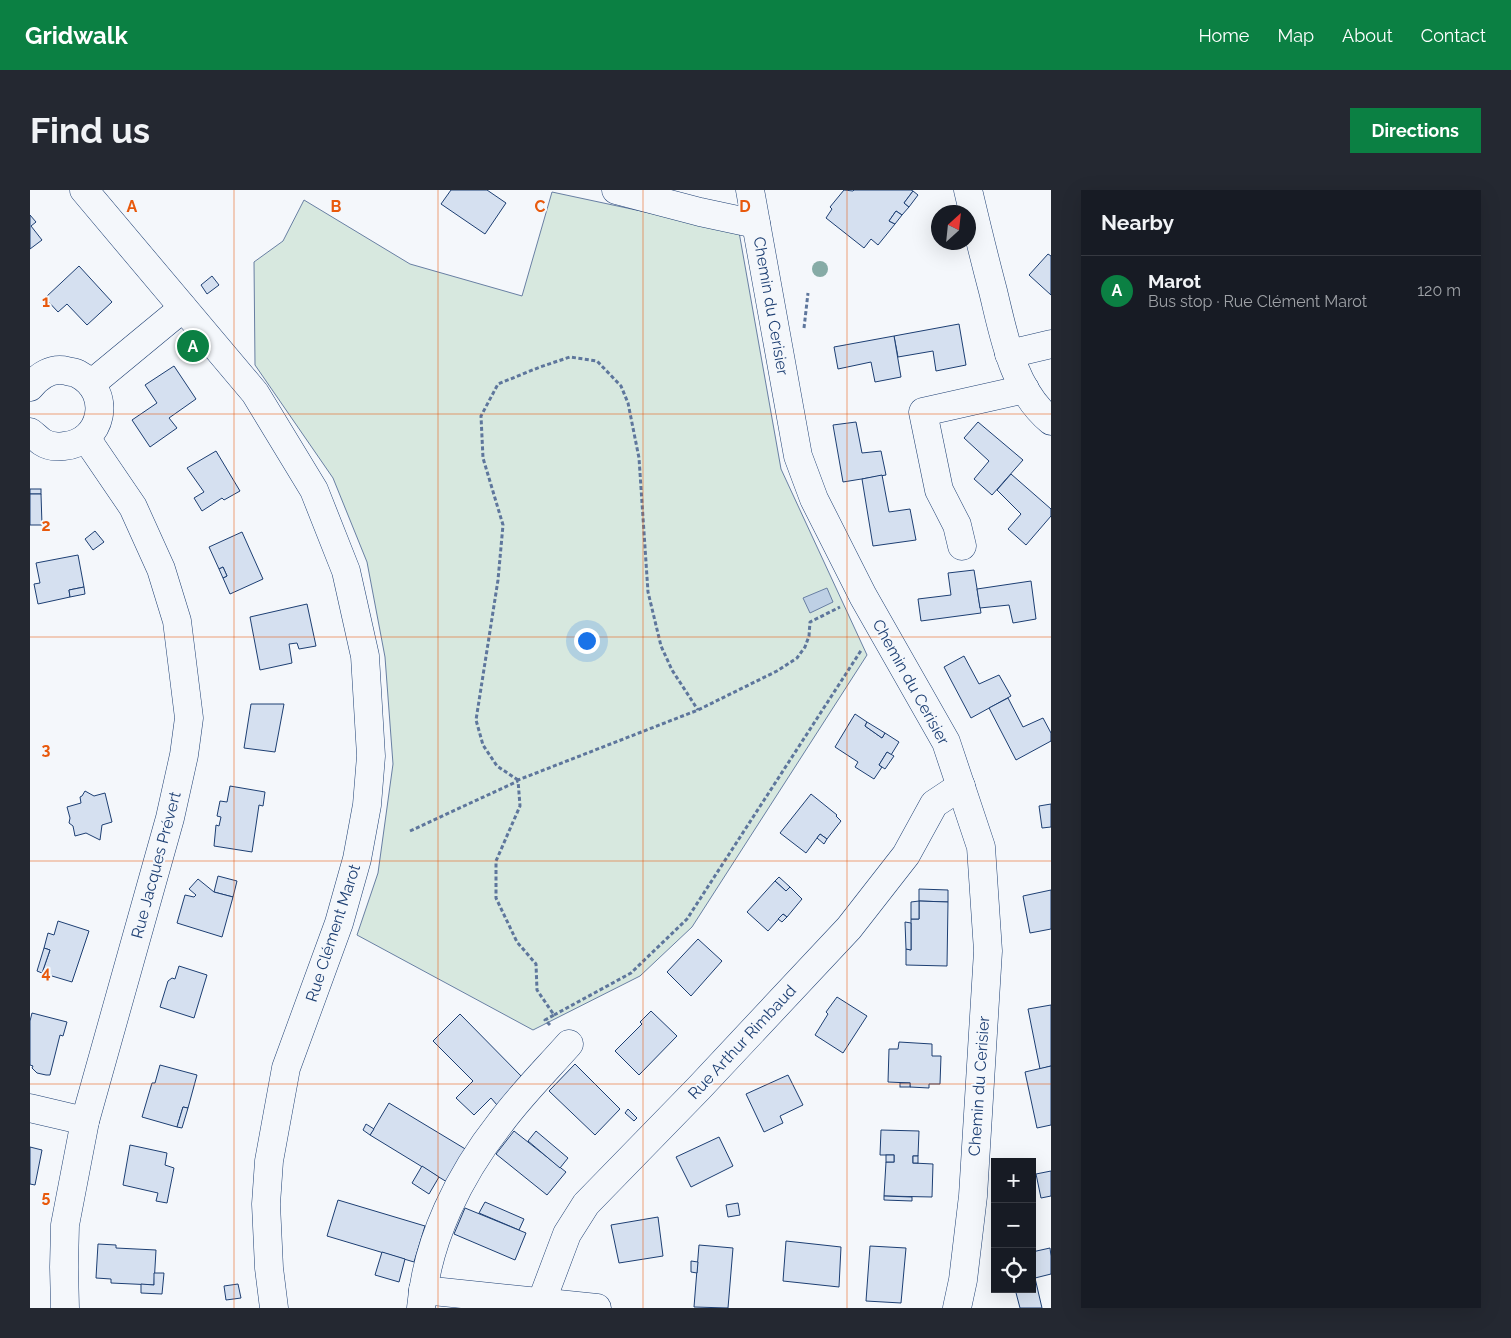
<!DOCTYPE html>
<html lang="en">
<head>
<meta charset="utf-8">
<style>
	:root { --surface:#171b24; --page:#242831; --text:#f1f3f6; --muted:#9ea1a6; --line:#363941; --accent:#0b8043 }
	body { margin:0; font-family:Raleway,sans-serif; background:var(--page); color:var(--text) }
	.controls { position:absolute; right:15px; bottom:15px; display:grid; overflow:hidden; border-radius:0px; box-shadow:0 5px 20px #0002 }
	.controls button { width:45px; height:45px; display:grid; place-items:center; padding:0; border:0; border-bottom:1px solid var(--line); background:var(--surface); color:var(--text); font:25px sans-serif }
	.compass { position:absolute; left:901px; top:15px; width:45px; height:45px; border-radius:50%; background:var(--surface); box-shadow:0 5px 20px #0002; rotate:27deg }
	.you { position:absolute; left:556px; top:450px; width:18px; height:18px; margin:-12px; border:4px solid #fff; border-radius:50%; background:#1a73e8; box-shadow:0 0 0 8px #1a73e833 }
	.badge { display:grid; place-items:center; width:32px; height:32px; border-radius:50%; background:var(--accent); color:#fff; font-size:16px; font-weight:700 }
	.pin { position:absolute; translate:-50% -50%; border:2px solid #fff; box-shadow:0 1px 5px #0006 }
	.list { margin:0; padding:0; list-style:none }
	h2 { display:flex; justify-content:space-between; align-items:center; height:65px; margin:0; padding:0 20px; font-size:21px }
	h2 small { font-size:16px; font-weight:400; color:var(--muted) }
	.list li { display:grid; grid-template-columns:32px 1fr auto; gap:15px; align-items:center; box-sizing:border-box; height:70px; padding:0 20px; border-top:1px solid var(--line) }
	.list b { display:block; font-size:19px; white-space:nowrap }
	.list p { margin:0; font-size:16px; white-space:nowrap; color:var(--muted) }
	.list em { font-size:16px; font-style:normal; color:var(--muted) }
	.icon { flex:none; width:28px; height:28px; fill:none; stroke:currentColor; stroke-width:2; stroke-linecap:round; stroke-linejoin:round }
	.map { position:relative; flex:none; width:1021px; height:1118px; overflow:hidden; border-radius:0px }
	header { display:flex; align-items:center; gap:30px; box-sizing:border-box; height:70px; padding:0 25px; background:var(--accent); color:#fff }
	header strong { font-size:24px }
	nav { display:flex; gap:28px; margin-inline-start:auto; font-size:18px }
	.intro { display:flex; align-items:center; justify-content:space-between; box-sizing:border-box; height:120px; padding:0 30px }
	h1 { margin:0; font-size:35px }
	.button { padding:12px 22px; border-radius:0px; background:var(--accent); color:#fff; font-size:18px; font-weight:700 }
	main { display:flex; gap:30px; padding:0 30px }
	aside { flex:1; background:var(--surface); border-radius:0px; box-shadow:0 5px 20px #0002 }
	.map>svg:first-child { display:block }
</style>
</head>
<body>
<header>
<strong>Gridwalk</strong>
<nav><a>Home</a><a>Map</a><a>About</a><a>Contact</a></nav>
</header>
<div class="intro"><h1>Find us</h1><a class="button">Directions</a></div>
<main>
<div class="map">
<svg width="1021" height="1118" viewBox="0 0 1021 1118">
	<rect width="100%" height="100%" fill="#f4f7fb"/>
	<path fill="#d7e8df" stroke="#687fa3" d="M522,2L709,42L751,279L837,465L662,737L610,786L503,840L327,745L348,683L363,574L355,467L337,372L303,288L225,175L224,72L253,51L274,10L380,74L492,106Z"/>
	<path fill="#bed0e5" stroke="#687fa3" d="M797,398L803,412L780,423L773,408Z"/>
	<g fill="#d5e0f0" stroke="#1d3f73">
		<path d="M421,0H457L476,13L455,44L411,14Z"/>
		<path d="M814,0L823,1L824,0H881L883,1L874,13L879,17L872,25L866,21L859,31L865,34L848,55L841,49L834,58L796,28L802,19L800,17Z"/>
		<path d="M883,1L888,5L879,17L874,13Z"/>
		<path d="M866,21L872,25L865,34L859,31Z"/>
		<path d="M0,25L6,32L1,36L12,50L0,59Z"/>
		<path d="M1018,64L1021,66V105L999,85Z"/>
		<path d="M49,76L82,112L57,135L37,114L28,122L15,108Z"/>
		<path d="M182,86L189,95L177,104L171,95Z"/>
		<path d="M929,134L936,175L906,181L903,161L868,167L864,146Z"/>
		<path d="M864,146L871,187L845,192L841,172L808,179L804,157Z"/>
		<path d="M144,176L166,209L139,228L147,238L120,257L102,230L127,213L115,195Z"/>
		<path d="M826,232L832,263L851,261L856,285L813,292L803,235Z"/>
		<path d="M948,232L993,270L962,305L944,289L959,271L934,248Z"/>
		<path d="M186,261L210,301L194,310L192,308L172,321L164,308L174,302L157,278Z"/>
		<path d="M981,284L1021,319V326L996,355L978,339L991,324L967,300Z"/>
		<path d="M852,285L859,322L880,319L886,350L843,356L832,289Z"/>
		<rect x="0" y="299" width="11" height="5"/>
		<path d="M0,304H11L12,335H0Z"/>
		<path d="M65,341L74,352L63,360L55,349Z"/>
		<path d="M212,342L233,389L200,404L193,388L197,386L193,377L189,379L179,357Z"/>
		<path d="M48,365L54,397L39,400L40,407L8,414L4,394L10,393L6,373Z"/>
		<path d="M193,377L197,386L193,388L189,379Z"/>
		<path d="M944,380L951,423L891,431L888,409L921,405L918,383Z"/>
		<path d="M1001,391L1006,429L983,433L979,415L950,418L947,399Z"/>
		<path d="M54,397L55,404L40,407L39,400Z"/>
		<path d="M277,414L286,456L269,459L267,453L259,454L262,473L230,480L220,427Z"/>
		<path d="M934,466L949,494L969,485L981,506L941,528L914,477Z"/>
		<path d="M978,508L993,537L1013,528L1021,543V551L986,570L959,518Z"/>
		<path d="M221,514H254L245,562L214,558Z"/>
		<path d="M825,524L837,532L835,536L852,548L855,543L869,552L861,565L857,562L849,575L852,577L844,589L825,577L828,572L805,557Z"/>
		<path d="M837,532L855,543L852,548L835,536Z"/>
		<path d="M857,562L864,566L855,579L849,575Z"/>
		<path d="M200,596L235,602L233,616L229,615L222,662L184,656L186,635L189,636L191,627L187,626L190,611L197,612Z"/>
		<path d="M55,601L64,606L75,603L82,632L72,635L70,650L56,643L45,646L43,636L39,633L40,628L37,617L51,613L50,607L52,606Z"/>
		<path d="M781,604L807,625L806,626L811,631L797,649L790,644L776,663L750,643Z"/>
		<path d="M1021,614V637L1012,638L1009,616Z"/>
		<path d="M790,644L797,649L794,654L787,648Z"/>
		<path d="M188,686L207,691L203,707L184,702Z"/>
		<path d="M749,687L760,697L756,701L745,691Z"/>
		<path d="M168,689L184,702L203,707L192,747L147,733L155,705L164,707L166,705L159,699Z"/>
		<path d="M745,691L756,701L760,697L772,709L757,727L753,724L738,741L717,722Z"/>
		<path d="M889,699L918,700V712L889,711Z"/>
		<path d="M1021,700V739L1000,743L993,706Z"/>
		<path d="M889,711L918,712L917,776L876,775V759L881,760V729H889Z"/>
		<path d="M889,711V729H881V712Z"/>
		<path d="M753,724L757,727L752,732L748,729Z"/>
		<path d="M28,731L59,741L42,792L12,783L20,760L14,758L18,743L24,745Z"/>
		<path d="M875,732L881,733V760L876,759Z"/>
		<path d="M668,749L692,771L661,806L637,782Z"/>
		<path d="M14,758L20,760L12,783L7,781Z"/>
		<path d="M149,776L177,785L164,828L130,817L138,791L142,788L145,789Z"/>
		<path d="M807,807L837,826L813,863L785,845L798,824L796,822Z"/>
		<path d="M1021,815V876L1010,879L998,819Z"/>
		<path d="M621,821L647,846L609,885L585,861L612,834L610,832Z"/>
		<path d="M2,823L37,832L33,846L30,845L20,885H16L7,883L2,878L3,876L0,875V831Z"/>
		<path d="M430,824L494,889L467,915L461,908L444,925L426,908L443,891L403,851Z"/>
		<path d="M869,852L902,854V866H911L910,894H899V898L880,897V893L858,892L859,859H868Z"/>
		<path d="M545,874L590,919L565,945L519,901Z"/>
		<path d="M130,875L167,885L158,918L153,917L147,937L112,927L122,893H125Z"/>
		<path d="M1021,876V935L1007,938L995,882Z"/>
		<path d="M758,885L773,915L750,926L753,933L734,942L716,904Z"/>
		<rect x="870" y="893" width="10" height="4"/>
		<path d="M359,913L437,960L417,992L340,945Z"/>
		<path d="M153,917L158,918L152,938L147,937Z"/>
		<path d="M598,919L607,928L604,931L595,923Z"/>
		<path d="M336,934L344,939L340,945L333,940Z"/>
		<path d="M851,940L889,941L888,966H883V973L903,974L902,1007L854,1006L856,972H864V965H850Z"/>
		<path d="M484,941L536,982L517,1005L466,964Z"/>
		<path d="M506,941L538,968L530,978L498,951Z"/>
		<path d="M689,947L703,976L661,997L646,967Z"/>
		<path d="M100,955L137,963L135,975L144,978L137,1013L126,1011L128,1003L93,995Z"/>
		<path d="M0,957L12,960L5,995L0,994Z"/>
		<rect x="856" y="965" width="8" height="7"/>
		<rect x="883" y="966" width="5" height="7"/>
		<path d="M392,976L409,987L399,1004L382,993Z"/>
		<path d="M1021,981V1006L1011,1008L1006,984Z"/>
		<path d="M854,1006L882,1007V1011L854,1010Z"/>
		<path d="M308,1010L395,1036L384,1072L297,1046Z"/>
		<path d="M455,1012L494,1029L489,1040L449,1023Z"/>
		<path d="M708,1013L710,1025L698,1027L696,1015Z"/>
		<path d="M435,1018L496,1043L485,1070L424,1044Z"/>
		<path d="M628,1027L633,1066L589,1073L581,1035Z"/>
		<path d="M756,1051L811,1057L809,1097L753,1091Z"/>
		<path d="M68,1054L86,1055V1058L126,1060L124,1095L81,1093V1089L66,1088Z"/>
		<path d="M669,1055L703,1058L698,1118L664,1117Z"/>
		<path d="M840,1056L876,1058L871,1113L836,1111Z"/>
		<path d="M1020,1058L1021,1066V1084L1005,1088L1012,1118H990L985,1099H1002V1062Z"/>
		<path d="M352,1062L375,1069L369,1092L345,1085Z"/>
		<path d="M661,1071L668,1072L667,1083L661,1082Z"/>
		<path d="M124,1083H134L132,1104L111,1103V1094L124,1095Z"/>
		<path d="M208,1094L211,1108L196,1110L194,1096Z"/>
	</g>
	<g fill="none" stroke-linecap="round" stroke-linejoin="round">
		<defs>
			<g id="minor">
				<path d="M54,0L225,203L284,300L316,381L335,466L341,566L337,615L327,669L309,733L256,878L239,971L236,1014L239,1078L244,1118"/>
				<path d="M586,0L670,22L726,34"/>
				<path d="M720,0L768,266L784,309L833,406L916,552L951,657L958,761L943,1006L933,1090L927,1118"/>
				<path d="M938,0C946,34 954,67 963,101C974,146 983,200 1021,231"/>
				<path d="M979,164L1021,154"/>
				<path d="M61,194L153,118"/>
				<path d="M0,197C9,186 22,177 37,181C40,182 45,182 48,184C83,202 73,253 34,256C27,257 18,256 12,252C8,249 4,245 0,242"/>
				<path d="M932,356L927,335L909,300L893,222L995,199"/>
				<path d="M0,918L55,931"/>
				<path d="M393,1100L567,1118"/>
				<path d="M35,1118L34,1077L35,1035L55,931L140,628L154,565L159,528L147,431L131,379L103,317L56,248"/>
				<path d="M391,1118C397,1050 429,985 471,932C491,905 516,880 539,854"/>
				<path d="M511,1118V1113L537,1044L556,1014L669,898L819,738L876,665L904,614L931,596"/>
			</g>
		</defs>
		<use href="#minor" stroke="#1d3f73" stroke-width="29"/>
		<g stroke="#5e769c" stroke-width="3" stroke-dasharray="4 2.5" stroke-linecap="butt">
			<path d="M774,138L778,103"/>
			<path d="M488,590L467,576L453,555L446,530L468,390L473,335L453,268L451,226L468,194L510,177L540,167L567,171L591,196L598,213L609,268L618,402L631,456L642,480L668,520"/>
			<path d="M380,641L488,591"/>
			<path d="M524,825L601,783L657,729L832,459"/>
			<path d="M520,835L515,830L524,825L507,800L506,774L487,752L466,708V671L490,616L488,590L668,520L747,481L767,468L775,457L779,446L780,432L810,417"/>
		</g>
		<use href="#minor" stroke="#f4f7fb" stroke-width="28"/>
	</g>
	<circle fill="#86aba6" cx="790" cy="79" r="8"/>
	<path fill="none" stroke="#e8590c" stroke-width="1" stroke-opacity="0.55" d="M204,0V1118M408,0V1118M613,0V1118M817,0V1118M0,224H1021M0,447H1021M0,671H1021M0,894H1021"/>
	<g text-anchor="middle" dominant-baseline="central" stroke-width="4" stroke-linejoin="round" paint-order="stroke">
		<g font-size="16" fill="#1d3f73" stroke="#f4f7fb">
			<text transform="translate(741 116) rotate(80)">Chemin du Cerisier</text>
			<text transform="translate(881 492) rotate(61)">Chemin du Cerisier</text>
			<text transform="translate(126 675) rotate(-75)">Rue Jacques Prévert</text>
			<text transform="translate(303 743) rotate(-72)">Rue Clément Marot</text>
			<text transform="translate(712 852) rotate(-47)">Rue Arthur Rimbaud</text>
			<text transform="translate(949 896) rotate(-86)">Chemin du Cerisier</text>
		</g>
	</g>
	<g font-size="16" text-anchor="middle" font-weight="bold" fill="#e8590c" stroke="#f4f7fb" stroke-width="4" stroke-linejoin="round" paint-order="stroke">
		<text x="102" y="22">A</text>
		<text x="306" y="22">B</text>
		<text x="510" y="22">C</text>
		<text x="715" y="22">D</text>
		<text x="16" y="117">1</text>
		<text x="16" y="341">2</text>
		<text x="16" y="565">3</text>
		<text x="16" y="788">4</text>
		<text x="16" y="1012">5</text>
	</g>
</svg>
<div class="controls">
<button>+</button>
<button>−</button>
<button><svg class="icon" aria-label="locate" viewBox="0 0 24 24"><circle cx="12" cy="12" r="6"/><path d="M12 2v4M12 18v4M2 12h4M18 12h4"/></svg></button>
</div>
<svg class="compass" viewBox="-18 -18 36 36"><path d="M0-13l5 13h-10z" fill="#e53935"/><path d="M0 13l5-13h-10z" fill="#9ea1a6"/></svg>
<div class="you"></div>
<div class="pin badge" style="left:163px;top:156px">A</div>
</div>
<aside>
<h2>Nearby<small></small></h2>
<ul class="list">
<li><span class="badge">A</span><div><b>Marot</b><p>Bus stop · Rue Clément Marot</p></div><em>120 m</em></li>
</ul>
</aside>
</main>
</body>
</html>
